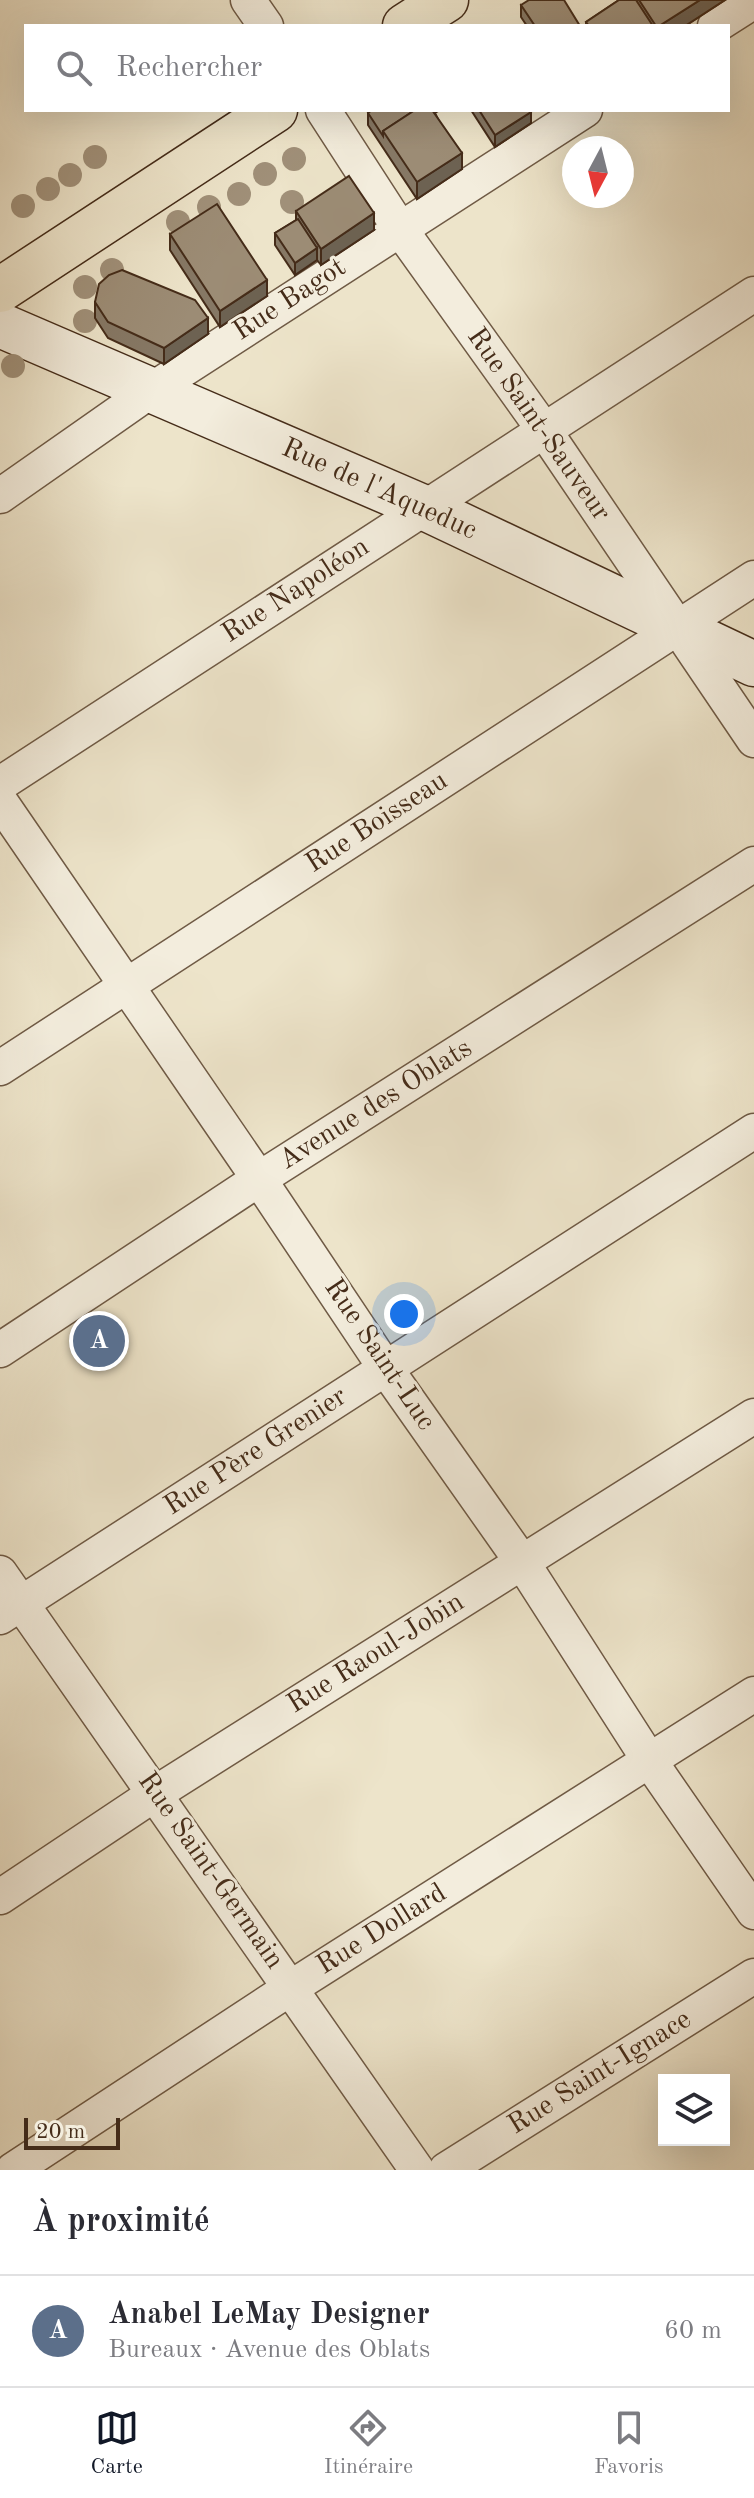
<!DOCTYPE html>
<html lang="fr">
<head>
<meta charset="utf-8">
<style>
	:root { --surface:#fff; --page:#f2f2f3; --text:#2b2b33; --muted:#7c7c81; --line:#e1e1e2; --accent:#111827 }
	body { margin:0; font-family:"Old Standard TT",serif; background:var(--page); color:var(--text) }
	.controls { position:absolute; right:24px; bottom:24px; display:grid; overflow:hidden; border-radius:0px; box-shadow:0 8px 32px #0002 }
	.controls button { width:72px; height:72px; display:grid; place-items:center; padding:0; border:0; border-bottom:2px solid var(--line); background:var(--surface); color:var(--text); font:40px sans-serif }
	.compass { position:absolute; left:562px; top:136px; width:72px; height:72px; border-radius:50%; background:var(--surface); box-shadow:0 8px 32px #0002; rotate:187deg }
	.scale { position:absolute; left:24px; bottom:20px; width:96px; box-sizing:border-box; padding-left:8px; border:4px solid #452c19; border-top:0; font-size:22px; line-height:28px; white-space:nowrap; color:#452c19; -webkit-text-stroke:6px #f3eddd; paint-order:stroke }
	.you { position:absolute; left:404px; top:1314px; width:28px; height:28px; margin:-20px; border:6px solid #fff; border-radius:50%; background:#1a73e8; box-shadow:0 0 0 12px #1a73e833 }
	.badge { display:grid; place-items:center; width:52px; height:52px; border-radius:50%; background:var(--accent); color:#fff; font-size:26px; font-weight:700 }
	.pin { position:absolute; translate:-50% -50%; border:4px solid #fff; box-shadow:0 2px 8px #0006 }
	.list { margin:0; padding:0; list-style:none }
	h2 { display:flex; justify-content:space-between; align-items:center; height:104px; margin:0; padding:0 32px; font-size:34px }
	h2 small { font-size:26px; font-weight:400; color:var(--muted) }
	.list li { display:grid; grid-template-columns:52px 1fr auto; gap:24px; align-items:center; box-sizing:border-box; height:112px; padding:0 32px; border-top:2px solid var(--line) }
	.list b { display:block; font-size:30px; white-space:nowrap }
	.list p { margin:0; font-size:26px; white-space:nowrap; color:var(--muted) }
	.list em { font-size:26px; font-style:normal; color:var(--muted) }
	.icon { flex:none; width:44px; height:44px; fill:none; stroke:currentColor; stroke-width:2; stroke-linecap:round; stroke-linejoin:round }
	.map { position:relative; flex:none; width:754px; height:2170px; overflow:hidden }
	.search { position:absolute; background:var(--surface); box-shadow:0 8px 32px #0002; left:24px; right:24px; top:24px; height:88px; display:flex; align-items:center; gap:20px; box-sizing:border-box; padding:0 28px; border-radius:0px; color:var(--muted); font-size:30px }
	.sheet { height:216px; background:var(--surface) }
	nav { display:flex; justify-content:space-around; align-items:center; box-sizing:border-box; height:112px; border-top:2px solid var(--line); background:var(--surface); font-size:22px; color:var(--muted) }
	nav a { display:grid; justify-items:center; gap:4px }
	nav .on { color:var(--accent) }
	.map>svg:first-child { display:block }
</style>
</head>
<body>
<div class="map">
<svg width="754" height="2170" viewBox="0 0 754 2170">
	<rect width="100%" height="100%" fill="#ede4ca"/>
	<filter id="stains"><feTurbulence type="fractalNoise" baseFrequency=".0025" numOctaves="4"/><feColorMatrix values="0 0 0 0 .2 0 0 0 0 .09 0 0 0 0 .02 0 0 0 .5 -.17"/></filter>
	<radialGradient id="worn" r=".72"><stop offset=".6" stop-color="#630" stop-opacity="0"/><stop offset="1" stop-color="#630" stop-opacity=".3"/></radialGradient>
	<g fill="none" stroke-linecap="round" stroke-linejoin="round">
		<defs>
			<g id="street">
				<path d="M248,0L266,26"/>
				<path d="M715,26L754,1"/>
				<path d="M323,110L400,229L544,430L754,740"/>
				<path d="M0,496L150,391L585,110"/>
				<path d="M0,784L754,294"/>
				<path d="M0,801L259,1179L386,1369L522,1562L649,1760L754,1912"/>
				<path d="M0,1068L754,578"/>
				<path d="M0,1350L259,1179L754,864"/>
				<path d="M0,1573L417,2170"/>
				<path d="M0,1617L754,1131"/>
				<path d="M0,1897L156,1793L754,1416"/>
				<path d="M13,2170L292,1987L754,1694"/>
				<path d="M446,2170L754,1976"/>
			</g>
			<path id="secondary" d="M0,325L425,508L754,664"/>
			<g id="primary">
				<path d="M405,26L446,0"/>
				<path d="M0,290L275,110"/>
			</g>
		</defs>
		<use href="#street" stroke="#6f5a45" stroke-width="37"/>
		<use href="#secondary" stroke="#452c19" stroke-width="47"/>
		<use href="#primary" stroke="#452c19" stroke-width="47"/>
		<use href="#street" stroke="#f3eddd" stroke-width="34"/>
		<use href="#secondary" stroke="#f3eddd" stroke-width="44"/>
		<use href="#primary" stroke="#ede4ca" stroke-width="44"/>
	</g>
	<g fill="#a09079">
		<circle cx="95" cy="157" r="12"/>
		<circle cx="294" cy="159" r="12"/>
		<circle cx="265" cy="174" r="12"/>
		<circle cx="70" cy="175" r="12"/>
		<circle cx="48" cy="189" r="12"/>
		<circle cx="239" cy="194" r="12"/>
		<circle cx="292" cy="202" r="12"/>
		<circle cx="23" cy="206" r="12"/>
		<circle cx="209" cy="207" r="12"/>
		<circle cx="178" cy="222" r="12"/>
		<circle cx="112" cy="270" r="12"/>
		<circle cx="85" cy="287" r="12"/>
		<circle cx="85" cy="321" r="12"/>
		<circle cx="13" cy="366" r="12"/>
	</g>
	<g fill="#867865" stroke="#452c19" stroke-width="2">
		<path d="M619,0H725L685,26H586V22Z"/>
		<path d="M521,5L580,26H527L521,17Z"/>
		<path d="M372,110H440L435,113L462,169L417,199L368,125V113Z"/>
		<path d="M471,110H530L531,123L495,147Z"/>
		<path d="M296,211L374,230L321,265L317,260L295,275L275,245V233L296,220Z"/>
		<path d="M170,234L267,296L220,327L170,250Z"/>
		<path d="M95,302L208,334L164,364L108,338L95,318Z"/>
	</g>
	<g fill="#6d6252" stroke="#452c19" stroke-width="2">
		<path d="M700,0H725L685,26H659Z"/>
		<path d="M531,112V123L495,147V135Z"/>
		<path d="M462,153V169L417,199V182Z"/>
		<path d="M374,213V230L321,265V249Z"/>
		<path d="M317,248V260L295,275V263Z"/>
		<path d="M267,280V296L220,327V311Z"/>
		<path d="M208,318V334L164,364V348Z"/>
	</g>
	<g fill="#9c8c75" stroke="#452c19" stroke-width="2">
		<path d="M529,0H564L580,26H535L521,5Z"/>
		<path d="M619,0H636L653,26H589L586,22Z"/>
		<path d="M639,0H700L659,26H656Z"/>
		<path d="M372,110H415L383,131V136L368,113Z"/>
		<path d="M415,110H432L462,153L417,182L383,131Z"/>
		<path d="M479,110H530L531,112L495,135Z"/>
		<path d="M349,176L374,213L321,249L296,211Z"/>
		<path d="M217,204L267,280L220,311L170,234Z"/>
		<path d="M298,219L317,248L295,263L275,233Z"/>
		<path d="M122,270L195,300L208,318L164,348L108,322L95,302L99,284L109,275Z"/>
	</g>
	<g text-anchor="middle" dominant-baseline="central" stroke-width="6" stroke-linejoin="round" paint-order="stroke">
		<g font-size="28" fill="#452c19" stroke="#f3eddd">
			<text transform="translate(290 300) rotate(-33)">Rue Bagot</text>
			<text transform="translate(538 425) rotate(55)">Rue Saint-Sauveur</text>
			<text transform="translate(379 490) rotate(24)">Rue de l'Aqueduc</text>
			<text transform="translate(296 591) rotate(-33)">Rue Napoléon</text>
			<text transform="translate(377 823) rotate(-33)">Rue Boisseau</text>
			<text transform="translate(376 1105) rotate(-32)">Avenue des Oblats</text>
			<text transform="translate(379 1355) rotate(56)">Rue Saint-Luc</text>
			<text transform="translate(256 1452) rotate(-33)">Rue Père Grenier</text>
			<text transform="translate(376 1654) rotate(-32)">Rue Raoul-Jobin</text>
			<text transform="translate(210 1871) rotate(55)">Rue Saint-Germain</text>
			<text transform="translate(382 1930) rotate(-32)">Rue Dollard</text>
			<text transform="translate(600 2073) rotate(-32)">Rue Saint-Ignace</text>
		</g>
	</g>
	<rect width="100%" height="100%" filter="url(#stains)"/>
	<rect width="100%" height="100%" fill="url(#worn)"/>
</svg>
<div class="controls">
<button><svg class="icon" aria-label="layers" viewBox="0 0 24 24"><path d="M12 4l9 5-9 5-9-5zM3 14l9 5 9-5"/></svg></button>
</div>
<svg class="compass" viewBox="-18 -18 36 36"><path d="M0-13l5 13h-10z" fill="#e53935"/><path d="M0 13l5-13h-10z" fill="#7c7c81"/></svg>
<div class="scale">20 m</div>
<div class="you"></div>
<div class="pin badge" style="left:99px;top:1341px;background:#5c6f8a">A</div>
<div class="search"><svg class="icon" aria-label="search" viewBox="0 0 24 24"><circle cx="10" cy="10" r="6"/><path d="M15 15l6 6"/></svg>Rechercher</div>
</div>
<section class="sheet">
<h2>À proximité<small></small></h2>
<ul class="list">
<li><span class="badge" style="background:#5c6f8a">A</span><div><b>Anabel LeMay Designer</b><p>Bureaux · Avenue des Oblats</p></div><em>60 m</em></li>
</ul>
</section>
<nav>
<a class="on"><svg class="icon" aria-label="map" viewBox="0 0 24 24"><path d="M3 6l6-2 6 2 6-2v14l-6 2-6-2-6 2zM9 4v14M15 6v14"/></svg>Carte</a>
<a><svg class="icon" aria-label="directions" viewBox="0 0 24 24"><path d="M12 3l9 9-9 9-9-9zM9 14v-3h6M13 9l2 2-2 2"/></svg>Itinéraire</a>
<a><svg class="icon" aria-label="saved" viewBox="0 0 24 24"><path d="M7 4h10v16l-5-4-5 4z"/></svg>Favoris</a>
</nav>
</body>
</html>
